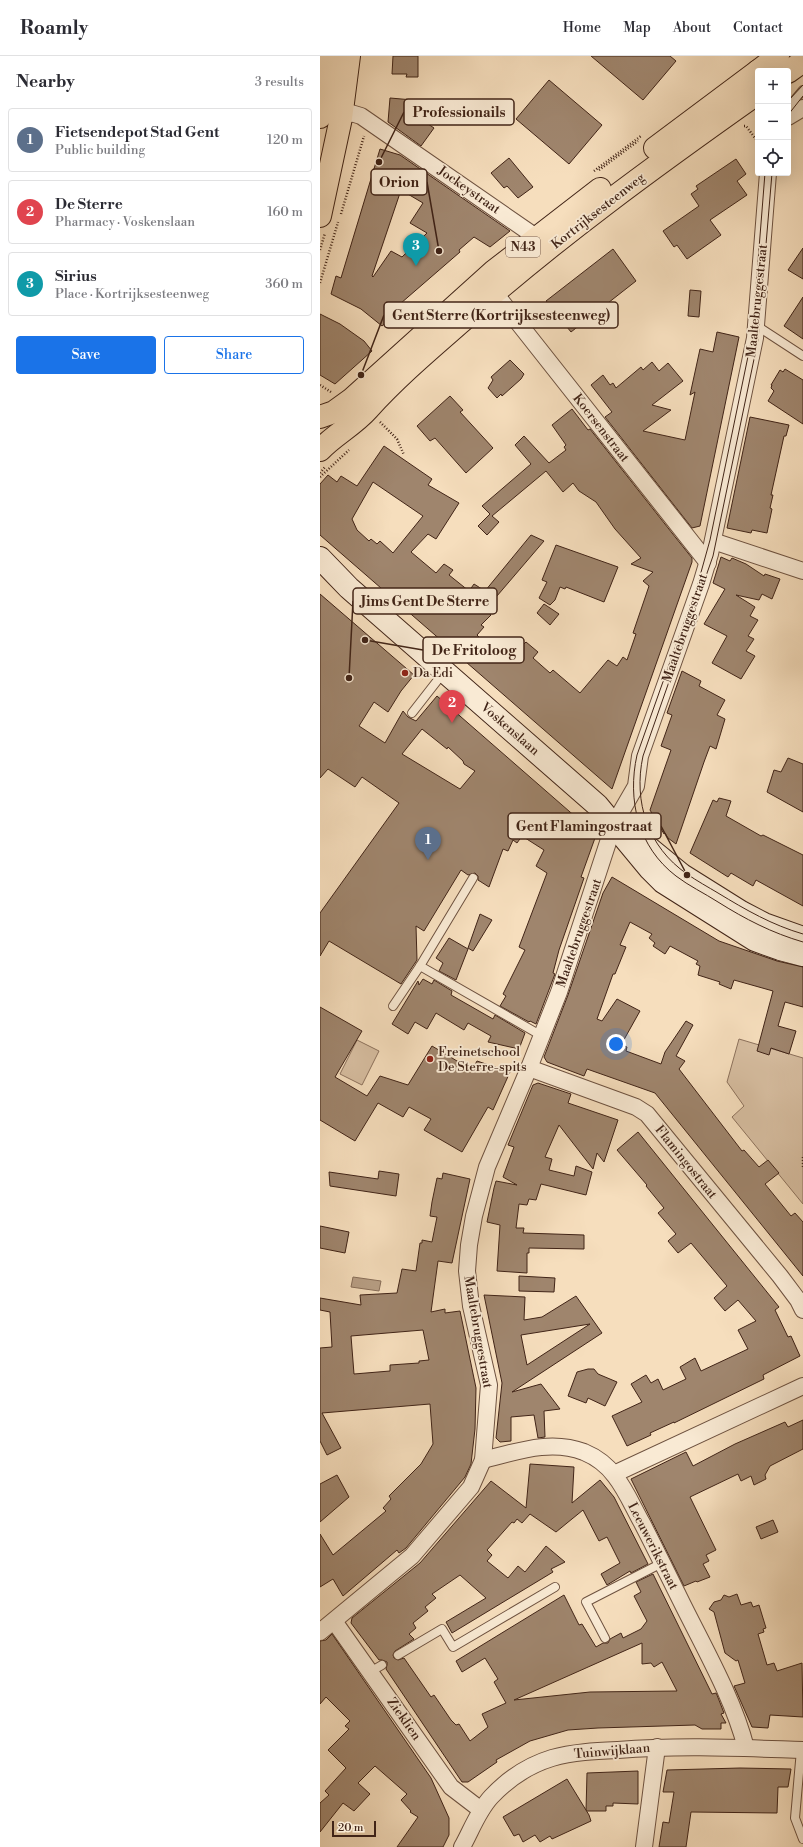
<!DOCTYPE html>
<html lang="en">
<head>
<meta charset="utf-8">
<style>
	:root { --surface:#fff; --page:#f2f2f3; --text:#2b2b33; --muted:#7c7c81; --line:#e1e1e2; --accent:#1a73e8 }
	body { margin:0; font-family:"Libre Bodoni",serif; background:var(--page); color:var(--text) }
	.controls { position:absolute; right:12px; top:12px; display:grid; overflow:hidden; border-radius:4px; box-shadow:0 4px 16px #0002 }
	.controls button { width:36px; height:36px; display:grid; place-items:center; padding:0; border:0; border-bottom:1px solid var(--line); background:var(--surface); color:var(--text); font:20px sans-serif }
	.scale { position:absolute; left:12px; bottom:10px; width:44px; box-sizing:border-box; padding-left:4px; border:2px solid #412417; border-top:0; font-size:11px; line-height:14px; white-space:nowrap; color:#412417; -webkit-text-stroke:3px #f9ead4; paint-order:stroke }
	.you { position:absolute; left:296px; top:988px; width:14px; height:14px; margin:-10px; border:3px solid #fff; border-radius:50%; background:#1a73e8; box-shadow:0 0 0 6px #1a73e833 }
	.badge { display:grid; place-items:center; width:26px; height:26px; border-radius:50%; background:var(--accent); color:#fff; font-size:13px; font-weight:700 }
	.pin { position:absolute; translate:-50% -33px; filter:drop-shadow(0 1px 2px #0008) }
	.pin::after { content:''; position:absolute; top:21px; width:14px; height:12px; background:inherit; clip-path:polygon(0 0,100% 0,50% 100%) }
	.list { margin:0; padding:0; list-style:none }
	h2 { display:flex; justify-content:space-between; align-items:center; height:52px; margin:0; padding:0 16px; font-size:17px }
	h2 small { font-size:13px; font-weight:400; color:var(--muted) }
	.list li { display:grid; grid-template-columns:26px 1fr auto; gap:12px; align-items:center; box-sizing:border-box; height:64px; margin:0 8px 8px; padding:0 8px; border:1px solid var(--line); border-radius:4px }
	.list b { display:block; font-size:15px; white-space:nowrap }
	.list p { margin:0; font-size:13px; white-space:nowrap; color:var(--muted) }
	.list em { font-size:13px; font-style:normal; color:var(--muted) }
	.actions { display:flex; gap:8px; padding:12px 16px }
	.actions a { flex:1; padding:9px 0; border:1px solid var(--accent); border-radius:4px; text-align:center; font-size:14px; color:var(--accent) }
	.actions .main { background:var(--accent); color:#fff }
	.icon { flex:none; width:22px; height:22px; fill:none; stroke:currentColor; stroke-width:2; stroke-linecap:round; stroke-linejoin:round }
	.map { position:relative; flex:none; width:483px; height:1791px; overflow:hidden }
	header { display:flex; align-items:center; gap:24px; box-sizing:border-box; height:56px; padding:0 20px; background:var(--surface); border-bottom:1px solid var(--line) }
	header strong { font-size:19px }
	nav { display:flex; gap:22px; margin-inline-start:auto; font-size:14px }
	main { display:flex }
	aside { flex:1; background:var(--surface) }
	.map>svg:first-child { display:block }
</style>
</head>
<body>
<header>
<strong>Roamly</strong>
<nav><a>Home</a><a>Map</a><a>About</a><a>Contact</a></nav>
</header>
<main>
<aside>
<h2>Nearby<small>3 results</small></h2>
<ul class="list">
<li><span class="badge" style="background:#5c6f8a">1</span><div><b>Fietsendepot Stad Gent</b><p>Public building</p></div><em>120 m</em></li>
<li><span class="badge" style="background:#e0444e">2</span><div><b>De Sterre</b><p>Pharmacy · Voskenslaan</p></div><em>160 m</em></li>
<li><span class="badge" style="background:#0f9aa8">3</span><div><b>Sirius</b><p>Place · Kortrijksesteenweg</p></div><em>360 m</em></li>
</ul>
<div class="actions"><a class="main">Save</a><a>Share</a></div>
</aside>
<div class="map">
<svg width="483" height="1791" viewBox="0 0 483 1791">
	<rect width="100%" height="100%" fill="#f6debd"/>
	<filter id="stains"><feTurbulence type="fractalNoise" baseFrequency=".005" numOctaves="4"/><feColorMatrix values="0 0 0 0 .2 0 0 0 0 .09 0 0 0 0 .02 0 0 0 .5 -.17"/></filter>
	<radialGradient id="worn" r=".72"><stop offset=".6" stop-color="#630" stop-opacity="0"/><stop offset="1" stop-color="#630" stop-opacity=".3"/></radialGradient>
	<g fill="#d7bea1" stroke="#8c715c">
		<path d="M419,983L483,1002V1148L412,1061L424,1050L407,1026Z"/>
		<path d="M37,984L59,995L42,1029L20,1018Z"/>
	</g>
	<path fill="#b89f85" stroke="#886e59" d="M33,1221L61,1225L59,1235L31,1231Z"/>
	<g fill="#9f856d" stroke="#412417" fill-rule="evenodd">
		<path d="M73,0H98V21H86L87,18H72Z"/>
		<path d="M271,0H350L356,5L323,44Z"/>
		<path d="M229,24L282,69L249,108L196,63Z"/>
		<path d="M70,42L93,44L92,57L114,72L101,90L68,66Z"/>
		<path d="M60,93L80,99L190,175L170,191L154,181L139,194L140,196L73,254L76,258L62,270L41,253L11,238L16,220L21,222ZM81,134L103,147L90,167L107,177L82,201L71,195L53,221L52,220Z"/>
		<path d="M189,102L213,131L198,142L187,130L184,132L171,117Z"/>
		<path d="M416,103L426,118L417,125L427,139L390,164L401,179L367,203L357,189L354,191L343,175L379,150L371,138L378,133L376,130Z"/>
		<path d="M483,192V223L468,214Z"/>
		<path d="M293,193L316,225L251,276L226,245Z"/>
		<path d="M370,234L381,235L379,261L368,260Z"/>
		<path d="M483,241V283L464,270Z"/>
		<path d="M0,258L20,268L44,285L52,295L15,328L0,319Z"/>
		<path d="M397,276L419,281L380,470L372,472L285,361L292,356L271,329L283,319L290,329L293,327L296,332L321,311L323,314L332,306L339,315L348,307L363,325L332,349L351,354L323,375L365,384L375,336L370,339L380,293L393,296Z"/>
		<path d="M190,304L204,318L201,323L182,340L181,338L177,342L168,332L173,324L171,321Z"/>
		<path d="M465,313L483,324V368L448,345L454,335L451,332L452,329H451L460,314L463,316Z"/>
		<path d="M130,340L143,354L140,356L173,392L146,417L115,382L110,385L97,370Z"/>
		<path d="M252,353L268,374L270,373L352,477L372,502V506L292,733L0,479V428L8,419L17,426L21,420L37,430L64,390L112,423L108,429L139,447L116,483L108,478L91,496L116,517L124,508L133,514L129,519L149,535L154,528L165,535L211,479L224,485L165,554L171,559L161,569L164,571L157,579L168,590H181L187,582L199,593L206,586L218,596L213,602L230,617L233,614L260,637L288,604L297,610L303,601L307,604L316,578L313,577L329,530L323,525L333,516L311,508L321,502L295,473L276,446L259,435L253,427L243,436L226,415L172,460L179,466L167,479L158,470L170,458L162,450L211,408L195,389L204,380L229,407L246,394L244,391L246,389L232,369ZM53,426L103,460L73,497L60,485L57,488L51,483L49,485L37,474L32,463Z"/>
		<path d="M430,361L469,369L466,380H464L451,439H453L450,452L452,453L447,477L432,474L431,477L407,472Z"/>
		<path d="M236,489L298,511L284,546L246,531L245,533L240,531L235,544L230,549L219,542L227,526L222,524Z"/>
		<path d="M401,501L410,505L412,502L426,508L444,520L445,518L460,523L452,543L442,538L439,544L416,539L435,551L430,560L438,564L428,580L434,583L426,595L435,600L421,623L392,607L407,580L384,568L405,533L393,527Z"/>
		<path d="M0,538L94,619L81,635L68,656L54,646L39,670L65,687L83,655L88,661L96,665L117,640L273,776L275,782L261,821L264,822L239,894L233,917L235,918L216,968L210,965L209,966L180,950L186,940L183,938L205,894L199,891L227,817L216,810L224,794L202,780L197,787L193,784L188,795L183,793L169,831L158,824V820L155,817L148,819L141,814L104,875L96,870L97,904L81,928L9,885L0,900V857L79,747L42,721L35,731L8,713L0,722ZM102,673L127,693L128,691L143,705L144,708L155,715L140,733L82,698Z"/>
		<path d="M224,548L239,558L230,569L217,557Z"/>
		<path d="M362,615L381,625L379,630L405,644L397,659L405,663L396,693L390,690L384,706L356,788L348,782L345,777L344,778L330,754L351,694L341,690L352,659L347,657Z"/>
		<path d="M468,702L483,708V756L447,736L454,714L461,716Z"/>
		<path d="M399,742L411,745L406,760L441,780L443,779L483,799V850L436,824L433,830L411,817L408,821L370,797L393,744L397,746Z"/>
		<path d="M292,821L399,885L457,905L483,911V951L465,946L458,970L476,975L469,998L451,992L449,999L437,995L453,935L414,924L411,933L399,928L400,926L378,919L380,910L376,908L378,905L350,890L345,898L333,890L335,887L329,882L332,878L310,866L300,889L306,891L295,918H293L277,963L282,965L297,943L320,955L301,989L307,991L306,995L341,1008L345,996L366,965L373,969L356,1000L365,1005L359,1013L422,1095L424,1094L439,1111L448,1104L459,1117L445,1128L471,1160L475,1157L483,1166V1220L335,1037L267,1013L264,1020L227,1006L224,1001L231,983L248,939L283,837Z"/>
		<path d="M160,858L172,864L153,895L148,892Z"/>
		<path d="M129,882L148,893L136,924L119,915L123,907L116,902Z"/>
		<path d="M103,923L112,928L114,924L132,935L131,939L173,963L175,959L205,977L199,993L168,986L171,980L148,967L144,974L116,957L107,973L95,966L88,978L72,968L98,925L99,929Z"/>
		<path d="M0,951L42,975L15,1021L47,1040L60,1020L88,1029L112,990L152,1014L157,1005L190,1016L173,1054L168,1051L142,1096L104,1074L111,1063L89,1051L83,1061L58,1047L35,1085L0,1064Z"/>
		<path d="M218,1027L251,1038L248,1047L298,1064L284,1106L277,1097L273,1113L239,1069L225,1101L232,1103L229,1114L254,1120L256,1110L272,1116L266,1139L221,1128L216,1144L209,1143L207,1149L199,1148L196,1172H204L203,1177L264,1179V1193L209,1192V1197H207V1217L177,1215L180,1169L167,1166L174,1132L176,1125L197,1129L183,1121L194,1091L188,1089L213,1029Z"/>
		<path d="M318,1076L459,1251L455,1254L468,1281L471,1280L480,1300L443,1319L444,1323L354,1367V1366L330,1377L331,1379L307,1390L292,1360L322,1346L311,1328L326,1319L331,1327L338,1323L343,1334L366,1323L360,1311L375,1302L381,1315L428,1293L418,1274L436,1265L418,1244L405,1255L399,1248L394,1242L407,1230L371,1187L358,1197L348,1185L356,1178L338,1157L344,1152L326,1130L327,1129L297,1094Z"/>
		<path d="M59,1115L79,1118L76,1140L10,1130L9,1116L58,1123Z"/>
		<path d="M123,1117L150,1123L132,1207L118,1205L111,1256L125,1253V1257L140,1255L156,1332L155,1373L151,1408L145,1421L86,1492L79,1497L77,1494L23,1540L13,1523L0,1531V1478L13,1499L66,1455L63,1452L71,1443L69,1440L101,1408L113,1388L110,1348L2,1357L21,1392L7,1399L0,1385V1292L12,1291L10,1256L0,1254V1242L41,1249L40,1239L77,1237L82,1213L96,1215L100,1187H102V1184L112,1186L117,1161L110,1160L112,1146L117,1122L122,1123ZM103,1274L109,1304L99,1305V1307L70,1309V1315L34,1318L31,1280Z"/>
		<path d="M0,1170L29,1176L25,1197L0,1192Z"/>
		<path d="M199,1220L235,1222L234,1236L199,1235Z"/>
		<path d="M164,1239L205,1241L204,1264L222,1261L256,1240L282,1277L192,1336L221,1328L240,1353L224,1355L225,1381L218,1382L214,1359L191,1361V1385L180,1386L176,1382L182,1327ZM270,1268L207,1309L201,1279Z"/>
		<path d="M268,1313H274L278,1318L297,1326L285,1350L268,1342L266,1347L248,1340L257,1316Z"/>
		<path d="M483,1364V1393L450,1410L445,1419L446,1423L434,1429L431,1420L421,1425L418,1418L370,1441L396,1494L386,1499L389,1505L383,1508L390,1521L377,1526L376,1525L364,1530L311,1423L366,1396L373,1410L415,1388L465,1366L468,1371Z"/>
		<path d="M210,1408L254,1411L252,1447L280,1424L294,1441L328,1508L311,1517L310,1515L287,1529L281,1518L300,1507L287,1481L279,1485L263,1454L236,1476L210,1458L202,1467L197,1463L194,1467L192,1466L167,1494L172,1499L167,1505L188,1522L198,1510L205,1516L226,1490L245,1506L231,1513L233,1516L132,1577L126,1566L166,1542L140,1519L112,1538L116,1542L105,1551L108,1555L93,1567L96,1572L89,1578L94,1583L75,1595L73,1599L74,1602L78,1604L84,1602L111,1641L114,1639L131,1664L136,1669L139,1668L150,1685L168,1671L162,1658L186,1647L174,1626L178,1623L165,1602L142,1616L136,1605L244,1539L259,1569L262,1568L276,1591L283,1587H288L290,1583L301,1577L303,1582L321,1573L327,1565L314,1540L321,1536L316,1526L333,1518L392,1638L396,1637L397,1639L404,1657L401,1658L406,1667H401V1673H382L375,1669L278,1672L248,1674L210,1685L176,1704L177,1706L148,1726H142L66,1613L67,1609V1606L62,1604H59L31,1567L32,1562L100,1507L171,1425L206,1452ZM322,1587V1608L331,1607L334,1611L342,1606L357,1635L270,1636L194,1644Z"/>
		<path d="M17,1419L29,1441L0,1466V1428Z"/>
		<path d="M453,1464L458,1476L441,1483L436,1471Z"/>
		<path d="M417,1538L421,1549L431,1546L433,1551L439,1549L446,1572L443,1573L444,1576L438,1578L447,1609L454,1607L457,1615L482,1607L483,1661L450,1659L448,1672L432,1671L414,1630L425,1627L418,1604L416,1605L405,1597L394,1556L389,1553L394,1546L401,1544L404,1539L409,1541Z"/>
		<path d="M12,1578L111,1722L129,1762V1779L123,1791H77L98,1761L90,1756L91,1755L81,1744L87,1738L55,1710L38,1727L50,1738L34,1755L23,1747L0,1776V1747L9,1739L5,1735L26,1712L8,1694L29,1673L25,1670L30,1665L6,1641L0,1648V1585L6,1584Z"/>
		<path d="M420,1712L471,1713L468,1731H458L457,1757L371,1756L366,1791H339L343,1766L349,1767L354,1736H343L347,1714Z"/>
		<path d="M318,1715V1748L293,1747V1750H286V1755H266L267,1717Z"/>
		<path d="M247,1723L269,1759L271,1765L232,1783L230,1780L220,1786L215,1779L203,1786L199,1778L194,1780L183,1761Z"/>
	</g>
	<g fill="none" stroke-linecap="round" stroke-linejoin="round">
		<defs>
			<g id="lane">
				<path d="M468,52L483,34"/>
				<path d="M437,270L483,300"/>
				<path d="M92,657L124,616"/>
				<path d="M100,910L222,980"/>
				<path d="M73,950L100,910L153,822"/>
				<path d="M285,1582L266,1546L342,1507"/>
				<path d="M78,1599L122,1573L133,1591L235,1531"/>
				<path d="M50,1616L62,1609"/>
				<path d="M481,1694L475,1762L483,1783"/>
			</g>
			<g id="street">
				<path d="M468,61L483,52"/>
				<path d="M21,62L31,57L41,60L216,181"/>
				<path d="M174,236L388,507"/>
				<path d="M393,485L483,515"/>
				<path d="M209,1012L316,1051L327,1058L460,1220L478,1244L483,1254"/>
				<path d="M163,1404C196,1396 230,1383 264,1396C276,1401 287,1409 295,1420C306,1434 313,1451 322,1467C335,1492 347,1517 360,1543C383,1590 413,1641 426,1692"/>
				<path d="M294,1418L483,1330"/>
				<path d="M14,1565L131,1731L161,1754"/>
				<path d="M0,1576L92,1500L151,1431L163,1404L169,1329L151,1250L147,1215L149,1189L154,1160L167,1111L209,1012L239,936L294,768L316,730L320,700L381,528L390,498L435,282L448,117"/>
				<path d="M142,1791C151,1775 158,1755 171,1741C187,1724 209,1709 232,1702C253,1696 276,1695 298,1694C360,1689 421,1692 483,1694"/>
				<path d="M324,1791L337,1691"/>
			</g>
			<g id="secondary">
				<path d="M0,502L29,532L277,749L330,813L343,826L435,884L460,893L483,899"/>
				<path d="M313,779L362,819L421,856L444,868L483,882"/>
			</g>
			<g id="primary">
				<path d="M438,15L458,0"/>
				<path d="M468,16L483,5"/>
				<path d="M335,92L438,15"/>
				<path d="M0,361L14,356L32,343L174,215L280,133"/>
				<path d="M0,394C14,379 34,369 48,353C77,321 109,294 141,266C234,183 336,109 438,37"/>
			</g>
			<g id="highway">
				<path d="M0,61L9,0"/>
				<path d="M0,160L21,62L29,0"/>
			</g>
		</defs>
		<use href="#lane" stroke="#6e5240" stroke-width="10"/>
		<use href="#street" stroke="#6e5240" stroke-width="18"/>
		<use href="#secondary" stroke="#412417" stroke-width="24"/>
		<use href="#primary" stroke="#412417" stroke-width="24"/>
		<use href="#highway" stroke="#412417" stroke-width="24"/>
		<g stroke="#412417" stroke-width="2.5" stroke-dasharray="1 2" stroke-linecap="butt">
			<path d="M424,70H426L438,86"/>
			<path d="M279,114L318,85"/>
			<path d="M274,115L321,80"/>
			<path d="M21,158L44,80"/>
			<path d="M0,194L5,177"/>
			<path d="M0,227L18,166"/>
			<path d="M0,329L11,336"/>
			<path d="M60,366L77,383L84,399"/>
			<path d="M0,417L5,411"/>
			<path d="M0,421L29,394"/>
			<path d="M483,1101V1113"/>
		</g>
		<use href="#lane" stroke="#f9ead4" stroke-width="8"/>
		<use href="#street" stroke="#f9ead4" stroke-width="16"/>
		<use href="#secondary" stroke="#f9ead4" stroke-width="22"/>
		<use href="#primary" stroke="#f6debd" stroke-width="22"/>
		<use href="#highway" stroke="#f6debd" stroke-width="22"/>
		<g stroke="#412417" stroke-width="1">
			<path d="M468,45L483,29"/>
			<path d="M468,59L483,40"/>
			<path d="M445,117L432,281L390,484L378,527L317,699C307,744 318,791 356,820C369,830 384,837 398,846C425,863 452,877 483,886"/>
			<path d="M452,117L438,284L393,500L323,700C313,746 328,791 367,818C377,825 388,831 398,837C426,854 452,869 483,878"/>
		</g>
	</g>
	<g fill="#8f2418" stroke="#f9ead4" stroke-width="1.5">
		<circle cx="85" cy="617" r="4"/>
		<circle cx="110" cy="1003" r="4"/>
	</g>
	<g text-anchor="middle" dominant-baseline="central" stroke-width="3.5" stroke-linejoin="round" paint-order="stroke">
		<rect fill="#f9ead4" stroke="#785f50" stroke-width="1" x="186" y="181" width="34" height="20" rx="3"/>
		<g font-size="12" font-weight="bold" fill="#412417">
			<text x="203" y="191">N43</text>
		</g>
		<g font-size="13" fill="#412417" stroke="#f9ead4">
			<text transform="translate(149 134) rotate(35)">Jockeystraat</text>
			<text transform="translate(278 155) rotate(-38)">Kortrijksesteenweg</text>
			<text transform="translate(437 245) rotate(-84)">Maaltebruggestraat</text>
			<text transform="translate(281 372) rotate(52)">Koersenstraat</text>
			<text transform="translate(365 572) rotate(-71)">Maaltebruggestraat</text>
			<text transform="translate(190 673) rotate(41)">Voskenslaan</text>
			<text transform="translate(259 877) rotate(-71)">Maaltebruggestraat</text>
			<text transform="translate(366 1106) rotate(51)">Flamingostraat</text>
			<text transform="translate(158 1276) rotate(80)">Maaltebruggestraat</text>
			<text transform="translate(333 1490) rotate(63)">Leeuwerikstraat</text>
			<text transform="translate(84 1663) rotate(55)">Zieklien</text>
			<text transform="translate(292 1695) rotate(-5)">Tuinwijklaan</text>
		</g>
		<g font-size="13" fill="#412417" stroke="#f9ead4" text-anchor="start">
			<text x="93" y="617">Da Edi</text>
			<text x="118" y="996">Freinetschool<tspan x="118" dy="15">De Sterre-spits</tspan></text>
		</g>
	</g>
	<path fill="none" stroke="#412417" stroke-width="1.5" d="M59 106L84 56M119 195L107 126M41 319L64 259M29 622L33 545M45 584L103 594M367 819L341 770"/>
	<g fill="#412417" stroke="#f9ead4" stroke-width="1.5">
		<circle cx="59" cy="106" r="4"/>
		<circle cx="119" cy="195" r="4"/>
		<circle cx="41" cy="319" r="4"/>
		<circle cx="29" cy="622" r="4"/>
		<circle cx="45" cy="584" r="4"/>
		<circle cx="367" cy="819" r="4"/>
	</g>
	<g fill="#f9ead4" stroke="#412417" stroke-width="1.5">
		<rect x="84" y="43" width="110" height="26" rx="4"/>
		<rect x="51" y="113" width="56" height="26" rx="4"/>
		<rect x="64" y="246" width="234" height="26" rx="4"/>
		<rect x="33" y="532" width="144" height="26" rx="4"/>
		<rect x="103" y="581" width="101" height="26" rx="4"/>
		<rect x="188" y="757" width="153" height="26" rx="4"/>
	</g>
	<g font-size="14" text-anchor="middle" font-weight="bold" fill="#412417">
		<text x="139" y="61">Professionails</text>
		<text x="79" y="131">Orion</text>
		<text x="181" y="264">Gent Sterre (Kortrijksesteenweg)</text>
		<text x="105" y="550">Jims Gent De Sterre</text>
		<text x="154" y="599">De Fritoloog</text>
		<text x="264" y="775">Gent Flamingostraat</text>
	</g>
	<rect width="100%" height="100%" filter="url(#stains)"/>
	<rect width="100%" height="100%" fill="url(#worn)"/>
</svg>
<div class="controls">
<button>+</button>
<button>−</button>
<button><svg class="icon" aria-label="locate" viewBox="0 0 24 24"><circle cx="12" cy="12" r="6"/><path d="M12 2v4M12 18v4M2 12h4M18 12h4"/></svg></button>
</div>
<div class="scale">20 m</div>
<div class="you"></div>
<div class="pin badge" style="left:108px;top:804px;background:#5c6f8a">1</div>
<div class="pin badge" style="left:132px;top:667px;background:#e0444e">2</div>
<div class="pin badge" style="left:96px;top:210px;background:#0f9aa8">3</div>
</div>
</main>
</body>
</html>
